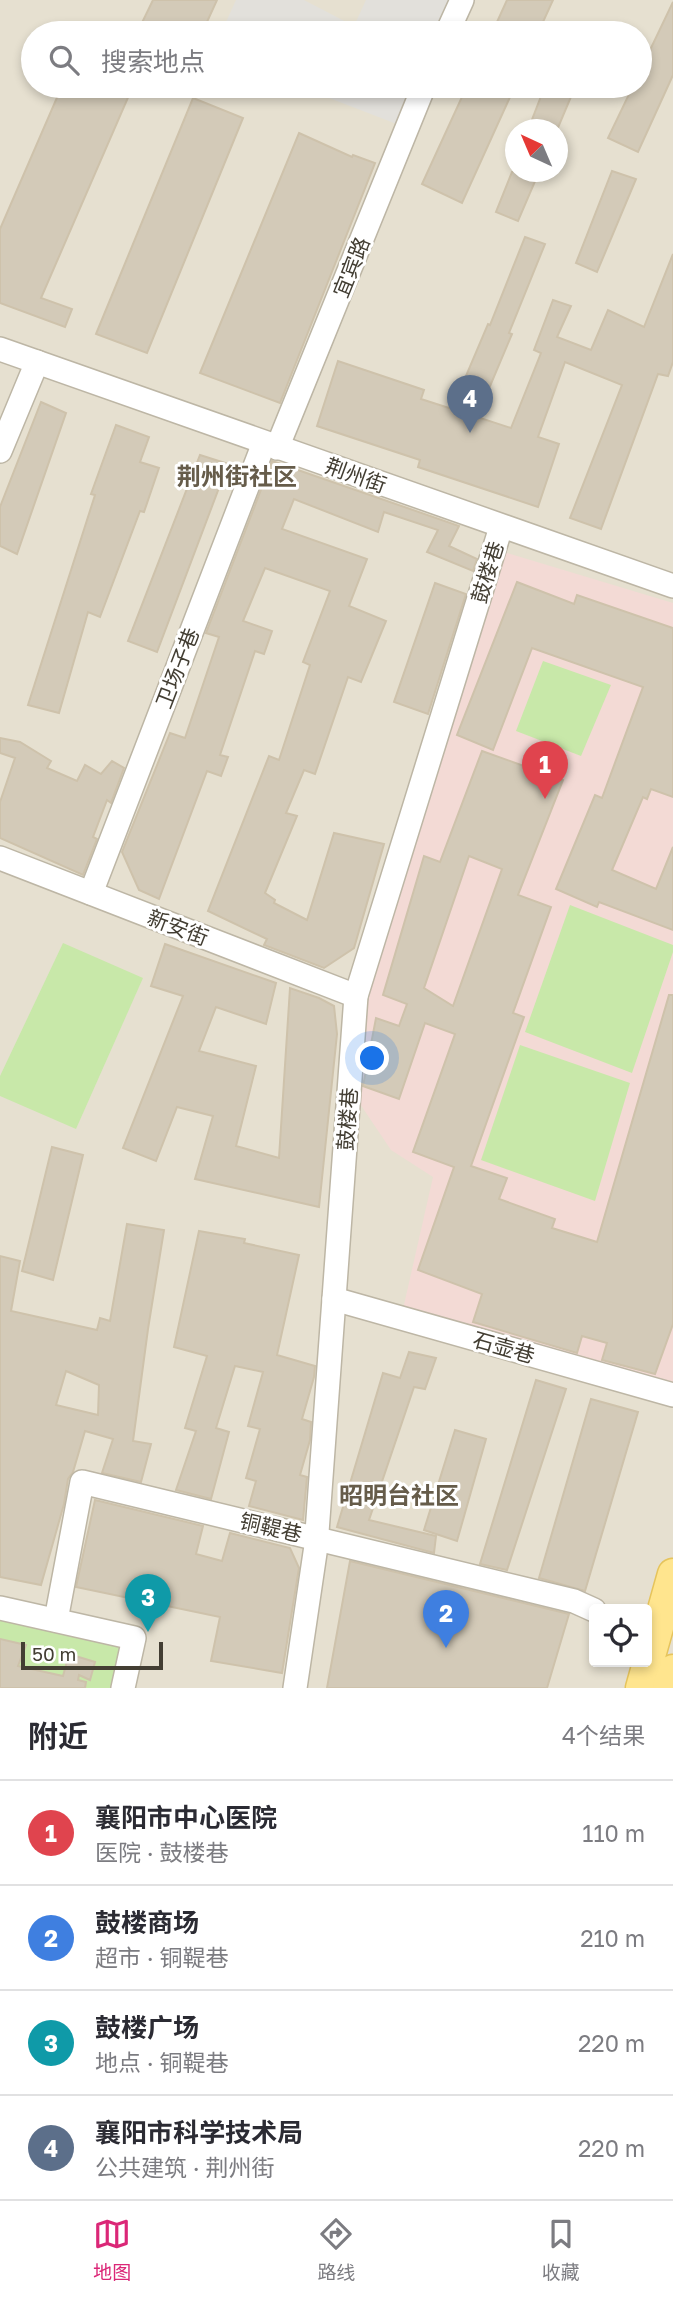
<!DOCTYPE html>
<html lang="zh">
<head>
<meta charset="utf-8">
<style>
	:root { --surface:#fff; --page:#f2f2f3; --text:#2b2b33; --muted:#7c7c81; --line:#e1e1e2; --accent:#db2777 }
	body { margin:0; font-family:"Golos Text","Noto Sans SC",sans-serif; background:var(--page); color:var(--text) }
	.controls { position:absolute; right:21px; bottom:21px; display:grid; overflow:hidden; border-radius:7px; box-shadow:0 4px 10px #0003 }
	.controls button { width:63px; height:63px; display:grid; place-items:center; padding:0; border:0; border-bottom:2px solid var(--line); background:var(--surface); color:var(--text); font:35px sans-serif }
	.compass { position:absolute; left:505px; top:119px; width:63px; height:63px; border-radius:50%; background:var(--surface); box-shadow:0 4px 10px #0003; rotate:316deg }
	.scale { position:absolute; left:21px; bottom:18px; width:142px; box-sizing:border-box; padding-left:7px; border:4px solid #433e33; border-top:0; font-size:19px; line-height:24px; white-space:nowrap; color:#433e33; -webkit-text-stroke:5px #fff; paint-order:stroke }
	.you { position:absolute; left:373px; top:1059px; width:24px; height:24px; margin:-18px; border:5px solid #fff; border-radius:50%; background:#1a73e8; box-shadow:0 0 0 10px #1a73e833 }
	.badge { display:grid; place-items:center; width:46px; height:46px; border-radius:50%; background:var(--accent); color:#fff; font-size:23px; font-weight:700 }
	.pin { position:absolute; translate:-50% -58px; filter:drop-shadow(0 2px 4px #0008) }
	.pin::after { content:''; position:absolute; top:37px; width:24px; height:21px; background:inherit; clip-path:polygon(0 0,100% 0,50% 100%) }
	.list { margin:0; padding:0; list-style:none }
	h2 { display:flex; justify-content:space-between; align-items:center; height:91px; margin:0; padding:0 28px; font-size:30px }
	h2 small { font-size:23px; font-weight:400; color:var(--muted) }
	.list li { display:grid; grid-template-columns:46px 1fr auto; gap:21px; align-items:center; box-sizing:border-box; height:105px; padding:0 28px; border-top:2px solid var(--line) }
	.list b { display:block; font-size:26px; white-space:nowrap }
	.list p { margin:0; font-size:23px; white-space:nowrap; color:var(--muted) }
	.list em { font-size:23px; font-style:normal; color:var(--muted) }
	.icon { flex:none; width:38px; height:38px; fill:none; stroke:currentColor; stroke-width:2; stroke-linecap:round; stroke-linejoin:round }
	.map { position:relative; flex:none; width:673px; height:1688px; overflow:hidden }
	.search { position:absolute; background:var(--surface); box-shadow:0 4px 10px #0003; left:21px; right:21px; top:21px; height:77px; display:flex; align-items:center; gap:18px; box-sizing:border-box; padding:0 24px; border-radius:38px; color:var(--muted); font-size:26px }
	.sheet { height:511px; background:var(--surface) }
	nav { display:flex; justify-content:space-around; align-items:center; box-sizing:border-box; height:98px; border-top:2px solid var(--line); background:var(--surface); font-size:19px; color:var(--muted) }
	nav a { display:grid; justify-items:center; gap:4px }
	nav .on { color:var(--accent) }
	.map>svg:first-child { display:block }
</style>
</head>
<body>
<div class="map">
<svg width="673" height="1688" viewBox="0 0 673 1688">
	<rect width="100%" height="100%" fill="#f2eee2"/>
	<path fill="#e6e0d0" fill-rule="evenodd" d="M0,0H673V1688H0ZM33,33H640V86H33ZM516,130H558V172H516ZM594,1609H647V1662H594Z"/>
	<path fill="#f3dad5" d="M494,549L673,603V1395L401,1318L433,1177L391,1150L350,1089L356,996Z"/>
	<g fill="#c8e8a9">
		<path d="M543,661L611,685L581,756L516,731Z"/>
		<path d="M570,905L673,945V952L632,1073L525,1032Z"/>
		<path d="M63,943L143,978L76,1129L0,1096V1076Z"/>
		<path d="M520,1045L630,1083L595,1201L481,1160Z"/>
		<path d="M0,1608L134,1638L123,1688H0Z"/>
	</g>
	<g fill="#e2e0db">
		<path d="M236,0H304L354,26L366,0H462L447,33H221Z"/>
		<path d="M298,86H424L407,128Z"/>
	</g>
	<g fill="#d3cab8" stroke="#cec2ab" stroke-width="2" fill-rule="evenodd">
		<path d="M153,0H217L202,33H137Z"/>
		<path d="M507,0H553L538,33H492Z"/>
		<path d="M673,2V75L638,152L608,138L633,86H640V71Z"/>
		<path d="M62,86H133L41,298L72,309L65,327L0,303V229Z"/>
		<path d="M467,86H515L462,203L422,184Z"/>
		<path d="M545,86H559L573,92L557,130H528Z"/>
		<path d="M193,98L243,118L147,353L96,334Z"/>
		<path d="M299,133L352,157L353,155L375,163L280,403L200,373Z"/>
		<path d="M612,171L636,179L597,272L576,263Z"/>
		<path d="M512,172H539L518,221L496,212Z"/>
		<path d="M525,237L545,244L509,333L512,334L477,417L511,428L541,353L534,350L553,300L571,306L557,337L591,350L608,310L644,327L673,254V362L668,376L658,374L601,529L570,518L622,385L565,362L538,437L559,444L538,507L418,467L420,460L317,426L338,361L424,390L421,399L452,409L488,324L490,325Z"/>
		<path d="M41,402L66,413L17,554L0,546V507Z"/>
		<path d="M116,425L149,437L140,462L159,468L144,512L140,511L100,617L88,612L59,713L28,705L95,495L91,494Z"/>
		<path d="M200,455L228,464L157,652L128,641Z"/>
		<path d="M272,461L459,526L449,546L477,559L473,571L427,552L438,530L384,512L378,532L294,499L282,529L367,559L349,606L386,621L361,682L348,677L315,774L304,770L286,813L297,816L265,893L275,900L274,903L307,920L334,833L384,844L354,948L324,968L264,945L267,939L208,911L269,756L279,760L310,665L303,662L330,591L265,568L243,621L272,631L264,654L255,651L220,755L228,757L221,776L207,771L159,899L139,890L122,852L170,733L185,738L219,637L206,633Z"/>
		<path d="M517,582L574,604L577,595L673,628V797L651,789L647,799L643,797L612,870L656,889L673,847V930L599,902L597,907L556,889L595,795L602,798L643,687L532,648L493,750L457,735Z"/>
		<path d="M435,583L466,594L428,714L394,702Z"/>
		<path d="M0,738L20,742L51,761L47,768L77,781L85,765L101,774L112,761L124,768L111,803L107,800L93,837L97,839L83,875L0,838V802L15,758L0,753Z"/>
		<path d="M482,751L563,780L518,895L551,907L513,1013L524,1017L471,1166L507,1178L499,1199L555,1219L552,1228L597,1242L669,995H673V1324L655,1374L602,1360L607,1343L582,1336L577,1353L473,1322L482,1294L418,1270L454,1167L413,1152L455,1034L425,1023L399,1099L363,1086L376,1018L399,1026L407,1004L383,995L424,856L440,862ZM469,856L502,869L453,1006L424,988Z"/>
		<path d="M165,944L276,983L266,1024L216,1007L199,1051L256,1066L236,1146L279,1158L290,988L319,998L334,1006L337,1034L319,1207L195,1179L213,1116L177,1107L156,1161L123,1148L183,996L151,986Z"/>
		<path d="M52,1147L83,1155L53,1280L22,1271Z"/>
		<path d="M127,1224L164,1230L148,1329L133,1441L151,1444L141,1482L102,1473L113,1439L85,1431L73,1472L68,1479L64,1504L41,1585L0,1577V1256L20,1261L11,1311L97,1330L100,1318L110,1321ZM66,1371L99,1385L98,1415L56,1405Z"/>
		<path d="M199,1231L245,1239L244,1243L299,1255L277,1355L315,1366L314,1377L302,1419L311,1422L310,1440L300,1475L307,1477L303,1520L249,1506L256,1481L246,1478L260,1429L248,1426L263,1372L235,1366L216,1428L229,1432L211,1499L176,1490L196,1431L185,1428L207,1356L174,1347Z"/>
		<path d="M409,1352L436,1358L425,1389L414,1387L369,1520L436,1536L434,1553L337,1527L383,1373L400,1378Z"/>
		<path d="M536,1380L566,1389L507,1570L480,1564Z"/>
		<path d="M591,1399L638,1412L585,1591L539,1578Z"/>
		<path d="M455,1430L486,1439L457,1541L424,1530Z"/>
		<path d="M95,1500L203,1526L196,1554L222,1561L230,1533L290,1548L299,1568L282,1673L211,1661L220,1617L76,1587Z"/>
		<path d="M350,1561L569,1614L547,1688H327Z"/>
		<path d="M0,1639L26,1645L18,1666L63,1676L69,1654L95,1662L90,1680L79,1675L78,1680L86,1682L85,1688H0Z"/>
	</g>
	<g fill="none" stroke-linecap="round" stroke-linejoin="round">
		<defs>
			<g id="minor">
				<path d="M447,33L462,0"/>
				<path d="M0,349L673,586"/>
				<path d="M277,448L424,86"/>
				<path d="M0,451L37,362"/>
				<path d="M0,858L356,996"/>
				<path d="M91,893L264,443"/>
				<path d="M334,1299L673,1395"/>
				<path d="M0,1608L134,1638L123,1688"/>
				<path d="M56,1620L82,1482L574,1601L594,1610"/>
				<path d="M295,1688L316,1546L356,996L501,527"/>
			</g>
			<g id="major">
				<path d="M641,1688L673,1574"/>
				<path d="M668,1688L673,1670"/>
			</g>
		</defs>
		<use href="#minor" stroke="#bdb6a5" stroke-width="26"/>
		<use href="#major" stroke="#e6c45c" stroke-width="33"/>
		<use href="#minor" stroke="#fff" stroke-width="23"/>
		<use href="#major" stroke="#ffe58e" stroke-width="30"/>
	</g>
	<g text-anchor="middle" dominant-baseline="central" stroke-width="6" stroke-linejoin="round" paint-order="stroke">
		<g font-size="21" fill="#433e33" stroke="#fff">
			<text transform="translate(351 267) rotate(-68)">宜宾路</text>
			<text transform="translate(356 475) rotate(20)">荆州街</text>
			<text transform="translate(487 572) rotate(-73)">鼓楼巷</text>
			<text transform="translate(177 668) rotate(-69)">卫场子巷</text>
			<text transform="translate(178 927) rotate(21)">新安街</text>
			<text transform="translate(347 1119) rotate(-86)">鼓楼巷</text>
			<text transform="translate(504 1347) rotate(16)">石壶巷</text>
			<text transform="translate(271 1527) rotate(13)">铜鞮巷</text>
		</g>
		<g font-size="24" font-weight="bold" fill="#665c4a" stroke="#fff">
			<text x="237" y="475">荆州街社区</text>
			<text x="399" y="1494">昭明台社区</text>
		</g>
	</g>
</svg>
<div class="controls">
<button><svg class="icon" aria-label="locate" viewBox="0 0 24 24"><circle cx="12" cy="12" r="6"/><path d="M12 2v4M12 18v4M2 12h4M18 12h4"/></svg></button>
</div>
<svg class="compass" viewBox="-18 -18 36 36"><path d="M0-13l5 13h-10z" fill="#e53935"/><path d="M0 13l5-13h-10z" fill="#7c7c81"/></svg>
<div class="scale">50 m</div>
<div class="you"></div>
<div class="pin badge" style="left:545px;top:799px;background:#e0444e">1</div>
<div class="pin badge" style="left:446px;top:1648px;background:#3f7fe0">2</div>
<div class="pin badge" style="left:148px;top:1632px;background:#0f9aa8">3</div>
<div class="pin badge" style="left:470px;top:433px;background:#5c6f8a">4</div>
<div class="search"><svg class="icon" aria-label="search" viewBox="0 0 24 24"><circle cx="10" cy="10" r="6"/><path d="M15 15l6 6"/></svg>搜索地点</div>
</div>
<section class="sheet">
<h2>附近<small>4个结果</small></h2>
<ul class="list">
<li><span class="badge" style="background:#e0444e">1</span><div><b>襄阳市中心医院</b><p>医院 · 鼓楼巷</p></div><em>110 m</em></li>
<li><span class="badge" style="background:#3f7fe0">2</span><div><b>鼓楼商场</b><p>超市 · 铜鞮巷</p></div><em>210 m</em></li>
<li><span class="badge" style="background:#0f9aa8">3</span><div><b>鼓楼广场</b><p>地点 · 铜鞮巷</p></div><em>220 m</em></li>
<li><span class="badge" style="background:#5c6f8a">4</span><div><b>襄阳市科学技术局</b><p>公共建筑 · 荆州街</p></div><em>220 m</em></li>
</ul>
</section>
<nav>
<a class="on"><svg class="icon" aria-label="map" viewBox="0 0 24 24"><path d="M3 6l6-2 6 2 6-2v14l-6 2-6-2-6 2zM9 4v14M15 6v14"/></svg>地图</a>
<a><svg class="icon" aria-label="directions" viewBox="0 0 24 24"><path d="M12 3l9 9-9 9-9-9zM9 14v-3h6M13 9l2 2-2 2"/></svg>路线</a>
<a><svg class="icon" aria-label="saved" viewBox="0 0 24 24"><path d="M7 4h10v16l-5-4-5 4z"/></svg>收藏</a>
</nav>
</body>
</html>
